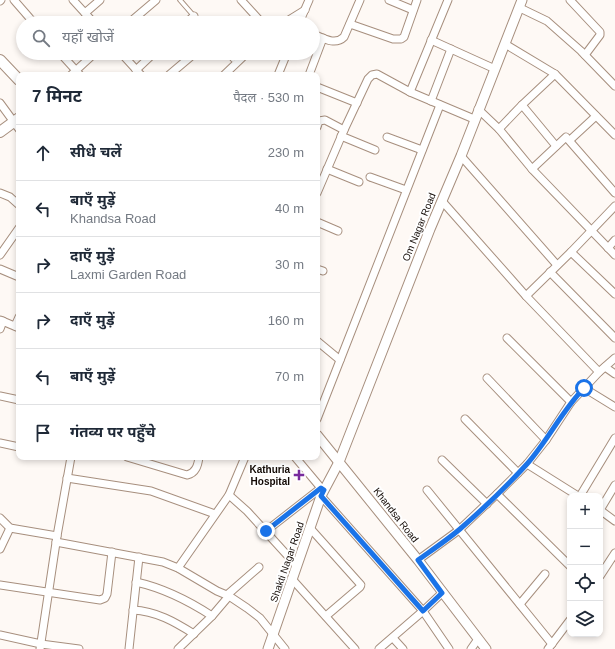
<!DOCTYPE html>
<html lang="hi">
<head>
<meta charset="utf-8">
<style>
	:root { --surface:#fff; --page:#f2f2f3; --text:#1f2937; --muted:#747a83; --line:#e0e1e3 }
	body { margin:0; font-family:Helvetica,"Noto Sans Devanagari",sans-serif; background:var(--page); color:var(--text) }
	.controls { position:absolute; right:12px; bottom:12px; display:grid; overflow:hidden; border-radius:8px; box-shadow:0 2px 6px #0003 }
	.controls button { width:36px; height:36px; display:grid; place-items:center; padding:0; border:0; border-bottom:1px solid var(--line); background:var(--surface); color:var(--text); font:20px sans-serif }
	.stop { position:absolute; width:12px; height:12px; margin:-9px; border:3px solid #1a73e8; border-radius:50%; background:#fff }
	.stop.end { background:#1a73e8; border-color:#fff; box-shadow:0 1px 4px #0008 }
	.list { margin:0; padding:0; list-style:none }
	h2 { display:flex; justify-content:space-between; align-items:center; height:52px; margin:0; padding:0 16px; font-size:17px }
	h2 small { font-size:13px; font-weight:400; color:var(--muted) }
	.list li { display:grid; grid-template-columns:26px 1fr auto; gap:12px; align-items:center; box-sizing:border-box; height:56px; padding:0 16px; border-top:1px solid var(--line) }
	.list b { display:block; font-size:15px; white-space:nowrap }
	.list p { margin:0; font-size:13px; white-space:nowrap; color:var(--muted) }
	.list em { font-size:13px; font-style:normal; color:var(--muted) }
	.icon { flex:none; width:22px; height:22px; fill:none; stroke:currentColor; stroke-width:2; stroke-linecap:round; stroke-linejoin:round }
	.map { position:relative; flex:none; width:615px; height:649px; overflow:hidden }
	.search { position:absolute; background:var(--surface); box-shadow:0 2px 6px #0003; left:16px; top:16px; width:304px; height:44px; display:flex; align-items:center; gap:10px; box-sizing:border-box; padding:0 14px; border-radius:22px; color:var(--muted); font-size:15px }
	.panel { position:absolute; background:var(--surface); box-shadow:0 2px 6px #0003; left:16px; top:72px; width:304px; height:388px; border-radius:8px }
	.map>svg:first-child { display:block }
</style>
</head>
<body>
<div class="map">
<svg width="615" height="649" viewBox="0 0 615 649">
	<rect width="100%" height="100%" fill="#fef9f5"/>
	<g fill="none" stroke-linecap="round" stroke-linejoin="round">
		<defs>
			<g id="service">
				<path d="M180,0L200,23"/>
				<path d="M227,53L233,60"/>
			</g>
			<g id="minor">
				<path d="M14,0L34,23"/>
				<path d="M73,0L94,23"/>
				<path d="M241,0L262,23"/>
				<path d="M389,0L413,10"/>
				<path d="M570,0L600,32V35L585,55"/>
				<path d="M0,1L1,0"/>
				<path d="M520,8L547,21L581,51L615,86"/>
				<path d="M85,13L100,0"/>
				<path d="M129,23L156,0"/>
				<path d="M186,23L194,16"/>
				<path d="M284,23L305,10"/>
				<path d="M299,23L309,0"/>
				<path d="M350,24L393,39H401L404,37L417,0"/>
				<path d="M313,34C323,38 335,46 344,37L360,0"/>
				<path d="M431,40L495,69"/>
				<path d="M505,44L555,74L615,135"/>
				<path d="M60,53L80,75"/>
				<path d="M121,53L141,75"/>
				<path d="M136,70L154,53"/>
				<path d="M71,75L95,53"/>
				<path d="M169,75L195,53"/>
				<path d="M224,75L247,53"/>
				<path d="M278,75L287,53"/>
				<path d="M309,75L323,38"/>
				<path d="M317,87L357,103"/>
				<path d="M410,92L448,0"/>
				<path d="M431,101L451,49"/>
				<path d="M0,103L19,129"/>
				<path d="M522,105L556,146"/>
				<path d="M478,109L499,129L532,169L615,255"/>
				<path d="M317,127L319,121L325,120L344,130"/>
				<path d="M499,129L522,105L555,74"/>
				<path d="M341,136L375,150"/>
				<path d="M387,137L422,150"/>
				<path d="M570,140L596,116"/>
				<path d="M461,156L557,265"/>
				<path d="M327,169L359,182"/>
				<path d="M532,169L566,137L615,193"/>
				<path d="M370,177L406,190"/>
				<path d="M0,193L10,197L19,205"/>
				<path d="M317,193L344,130L368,79L372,75L377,74L410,92L474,119"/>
				<path d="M442,201L526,296L599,372"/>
				<path d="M317,222L338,231"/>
				<path d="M608,248L615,240"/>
				<path d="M571,252L615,294"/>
				<path d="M0,255L19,228"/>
				<path d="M0,269L19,277"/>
				<path d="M317,269L323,271"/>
				<path d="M550,272L615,338"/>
				<path d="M526,296L571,252L615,206"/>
				<path d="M0,320L19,328"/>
				<path d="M15,326L19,317"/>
				<path d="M0,329L3,321"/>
				<path d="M507,338L571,402"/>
				<path d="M317,341L340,360"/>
				<path d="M605,367L615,374"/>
				<path d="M487,378L546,440"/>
				<path d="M584,388L615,407"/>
				<path d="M0,396L19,400"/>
				<path d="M317,419L440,105"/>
				<path d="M465,419L518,473"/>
				<path d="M0,443L19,447"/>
				<path d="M127,457L187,475C196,473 198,465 199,457"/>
				<path d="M295,457L321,488"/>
				<path d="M442,460L487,504"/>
				<path d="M527,464L578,496"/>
				<path d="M67,478L151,491L215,514"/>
				<path d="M427,490L552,644"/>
				<path d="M497,494L570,566"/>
				<path d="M229,495L247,511L297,566"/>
				<path d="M321,496L423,611L449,649"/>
				<path d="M580,496L615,438"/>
				<path d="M600,510L615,485"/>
				<path d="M600,510L615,521"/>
				<path d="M0,518L10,528L57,536"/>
				<path d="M310,528L361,585L360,587L326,616"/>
				<path d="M266,531L321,488L323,490"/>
				<path d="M56,542L163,562L178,568L217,591L229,596L247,608L260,618L285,649"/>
				<path d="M0,549L10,528"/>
				<path d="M418,560L459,530L497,494L527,464L546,440L571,402L599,372L615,358"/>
				<path d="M178,568L229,495L245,457"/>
				<path d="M600,576L615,553"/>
				<path d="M292,579L355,649"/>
				<path d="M136,582C163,588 189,601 212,616"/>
				<path d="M0,585L100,600L105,598L107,594L112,552"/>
				<path d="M227,595L259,567"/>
				<path d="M520,604L545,574"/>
				<path d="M133,610C156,611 175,622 194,634"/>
				<path d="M0,635L41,644L79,649"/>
				<path d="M393,638L403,649"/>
				<path d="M40,649L57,536L71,457"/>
				<path d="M129,649L139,557"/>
				<path d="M178,649L212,616L229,596"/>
				<path d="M379,649L423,611L442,593"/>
				<path d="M471,649L478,639"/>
				<path d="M548,649L570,620"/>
			</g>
			<g id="tertiary">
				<path d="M317,435L418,560L486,649"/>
				<path d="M268,649L321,496L339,462L430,229L461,156L522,0"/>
			</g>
			<g id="secondary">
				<path d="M0,60L19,80"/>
				<path d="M0,132L19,118"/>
			</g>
		</defs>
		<use href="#service" stroke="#a78f7e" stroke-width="5.5"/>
		<use href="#minor" stroke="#a78f7e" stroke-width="9"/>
		<use href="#tertiary" stroke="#a78f7e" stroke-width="11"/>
		<use href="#secondary" stroke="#a78f7e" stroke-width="12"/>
		<use href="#service" stroke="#fff" stroke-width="3.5"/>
		<use href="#minor" stroke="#fff" stroke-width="7"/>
		<use href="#tertiary" stroke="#fff" stroke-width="9"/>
		<use href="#secondary" stroke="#fff" stroke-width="10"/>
	</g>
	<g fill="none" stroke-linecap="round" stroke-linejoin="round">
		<path stroke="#1a73e8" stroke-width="5" d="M266,531L321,488L324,490L321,496L423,611L442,593L418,560C432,550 447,540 460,529C483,509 506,487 527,464C548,440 562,411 584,388"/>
	</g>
	<path fill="#782b9d" stroke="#fff" stroke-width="1.5" d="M297 469h4v4h4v4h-4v4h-4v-4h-4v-4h4z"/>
	<g text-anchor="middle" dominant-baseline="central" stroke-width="4" stroke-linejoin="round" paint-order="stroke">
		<g font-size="10" fill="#130a05" stroke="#fff">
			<text transform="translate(419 227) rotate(-68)">Om Nagar Road</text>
			<text transform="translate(396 515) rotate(52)">Khandsa Road</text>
			<text transform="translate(287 562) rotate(-71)">Shakti Nagar Road</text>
		</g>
		<g font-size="10" font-weight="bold" fill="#130a05" stroke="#fff" text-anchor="end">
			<text x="290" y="469">Kathuria<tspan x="290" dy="12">Hospital</tspan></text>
		</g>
	</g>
</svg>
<div class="controls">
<button>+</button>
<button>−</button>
<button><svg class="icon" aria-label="locate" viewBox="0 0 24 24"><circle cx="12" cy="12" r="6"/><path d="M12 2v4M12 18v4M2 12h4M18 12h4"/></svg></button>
<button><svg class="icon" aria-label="layers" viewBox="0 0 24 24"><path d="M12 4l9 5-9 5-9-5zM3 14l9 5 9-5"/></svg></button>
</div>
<div class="stop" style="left:584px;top:388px"></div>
<div class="stop end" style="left:266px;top:531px"></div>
<div class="search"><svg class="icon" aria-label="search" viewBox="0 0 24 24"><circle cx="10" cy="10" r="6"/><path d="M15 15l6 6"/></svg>यहाँ खोजें</div>
<section class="panel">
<h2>7 मिनट<small>पैदल · 530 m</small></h2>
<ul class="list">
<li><svg class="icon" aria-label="ahead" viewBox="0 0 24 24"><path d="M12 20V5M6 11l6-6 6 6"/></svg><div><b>सीधे चलें</b></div><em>230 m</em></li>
<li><svg class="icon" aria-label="left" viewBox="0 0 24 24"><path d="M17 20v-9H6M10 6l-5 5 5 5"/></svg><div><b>बाएँ मुड़ें</b><p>Khandsa Road</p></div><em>40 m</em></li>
<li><svg class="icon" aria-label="right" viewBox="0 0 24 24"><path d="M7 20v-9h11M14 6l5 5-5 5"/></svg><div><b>दाएँ मुड़ें</b><p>Laxmi Garden Road</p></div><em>30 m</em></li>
<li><svg class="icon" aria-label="right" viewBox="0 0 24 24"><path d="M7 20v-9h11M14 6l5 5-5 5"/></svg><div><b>दाएँ मुड़ें</b></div><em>160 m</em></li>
<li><svg class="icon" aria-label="left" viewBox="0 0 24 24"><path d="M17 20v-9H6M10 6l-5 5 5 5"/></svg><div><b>बाएँ मुड़ें</b></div><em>70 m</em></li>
<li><svg class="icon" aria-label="arrive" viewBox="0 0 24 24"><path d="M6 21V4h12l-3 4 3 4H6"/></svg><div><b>गंतव्य पर पहुँचे</b></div></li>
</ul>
</section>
</div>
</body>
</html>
